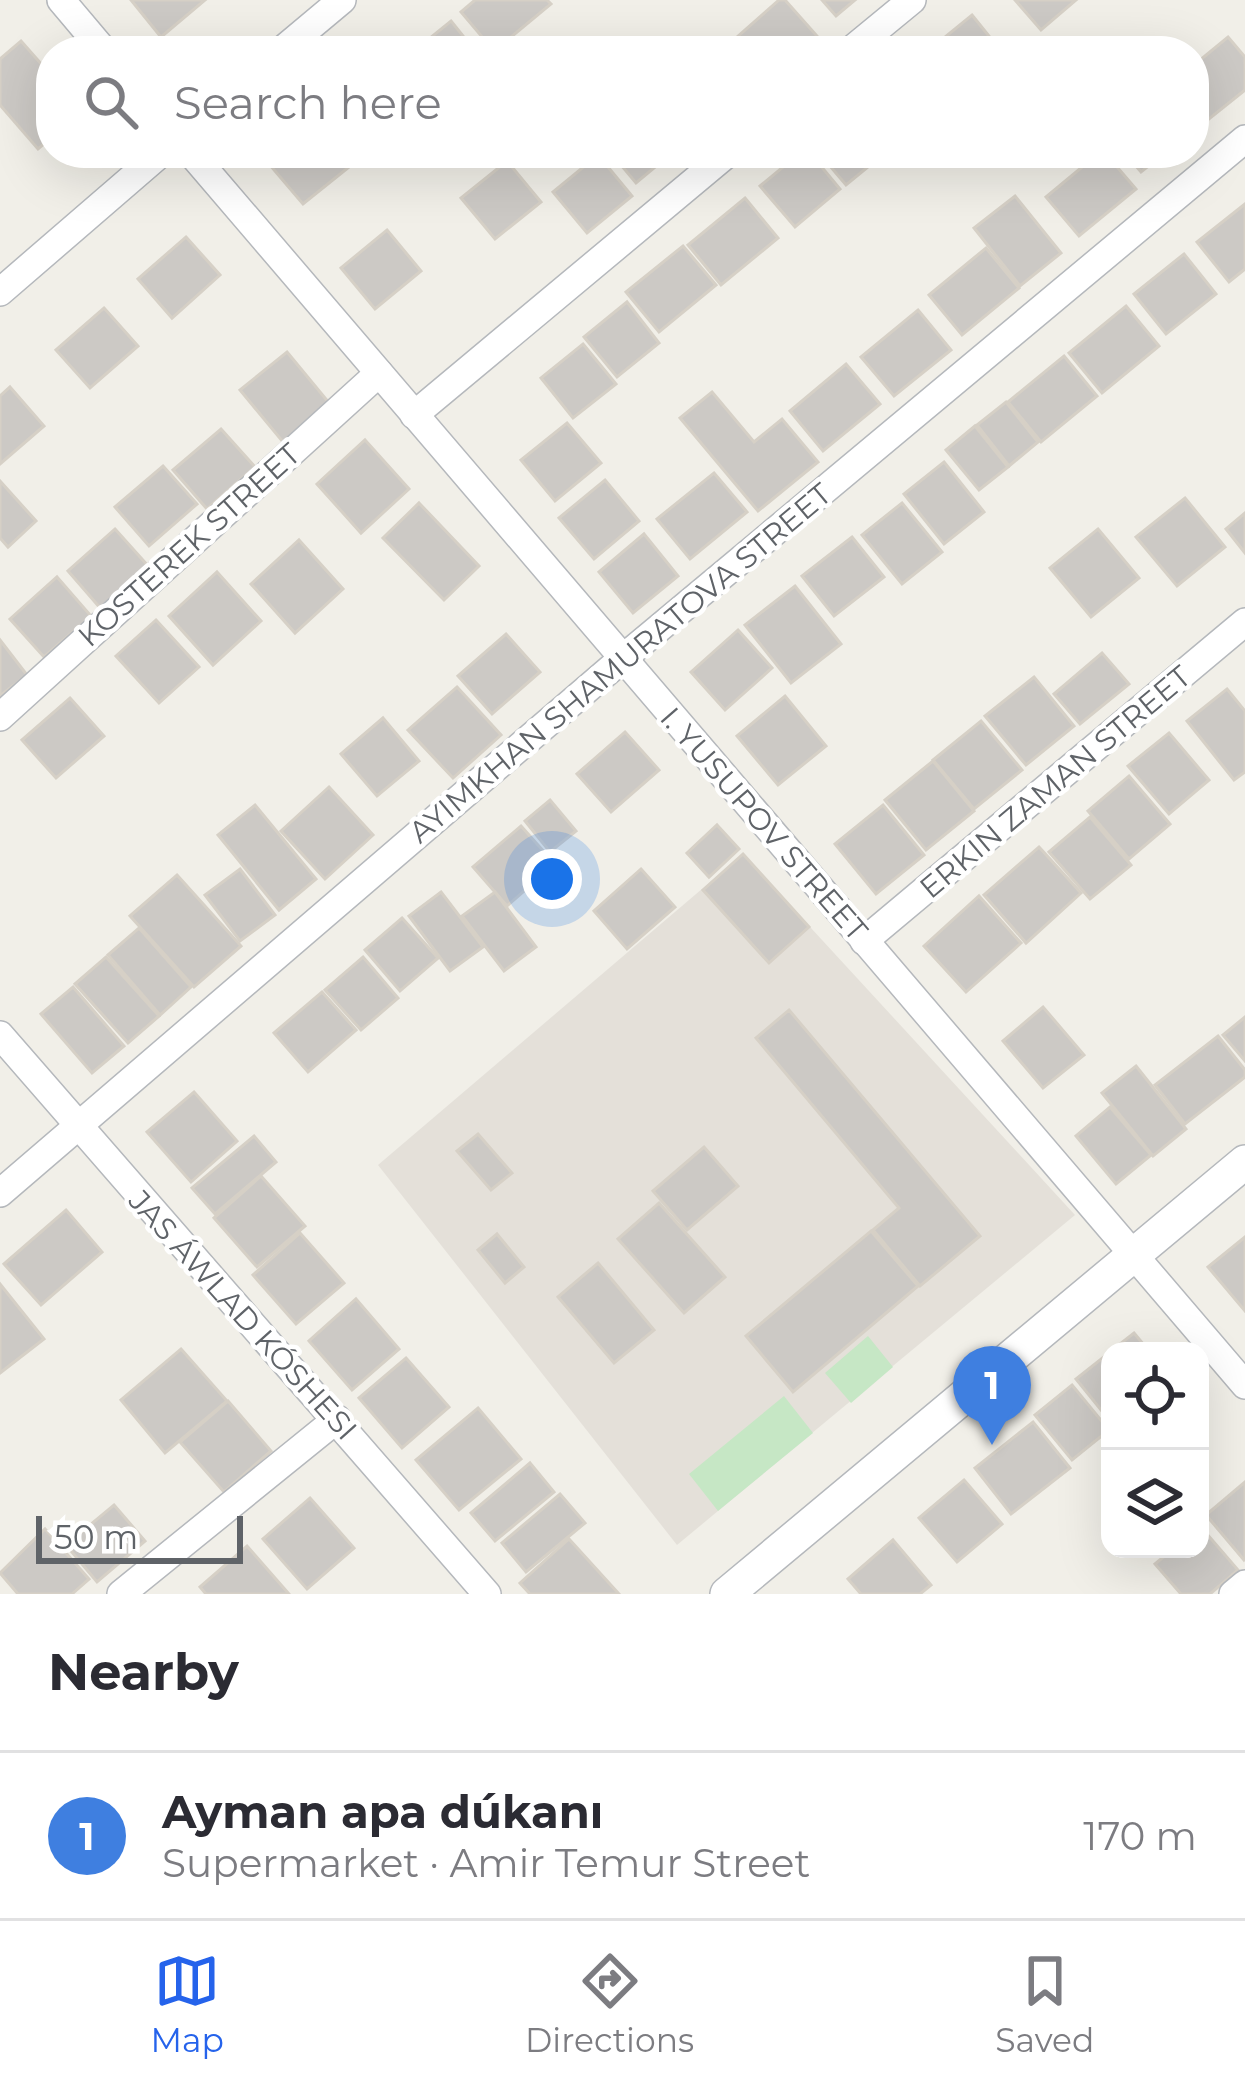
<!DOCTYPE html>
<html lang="en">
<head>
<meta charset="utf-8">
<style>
	:root { --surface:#fff; --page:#f2f2f3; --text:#2b2b33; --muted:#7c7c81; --line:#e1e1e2; --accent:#2563eb }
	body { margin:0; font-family:Montserrat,sans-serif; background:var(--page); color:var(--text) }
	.controls { position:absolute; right:36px; bottom:36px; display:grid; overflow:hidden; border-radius:24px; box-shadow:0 12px 48px #0002 }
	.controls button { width:108px; height:108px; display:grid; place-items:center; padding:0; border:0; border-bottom:3px solid var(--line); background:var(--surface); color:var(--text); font:60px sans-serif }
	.scale { position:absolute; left:36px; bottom:30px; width:207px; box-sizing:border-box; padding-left:12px; border:6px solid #5f6368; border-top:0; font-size:33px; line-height:42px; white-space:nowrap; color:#5f6368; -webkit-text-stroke:9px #fff; paint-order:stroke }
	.you { position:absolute; left:552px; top:879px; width:42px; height:42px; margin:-30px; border:9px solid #fff; border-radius:50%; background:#1a73e8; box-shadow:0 0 0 18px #1a73e833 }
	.badge { display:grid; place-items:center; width:78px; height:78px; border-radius:50%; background:var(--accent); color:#fff; font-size:39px; font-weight:700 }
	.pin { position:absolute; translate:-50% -99px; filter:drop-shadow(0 3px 6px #0008) }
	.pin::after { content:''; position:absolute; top:63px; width:42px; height:36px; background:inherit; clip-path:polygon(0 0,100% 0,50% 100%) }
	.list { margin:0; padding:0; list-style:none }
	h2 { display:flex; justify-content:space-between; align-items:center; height:156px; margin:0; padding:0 48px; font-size:51px }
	h2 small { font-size:39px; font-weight:400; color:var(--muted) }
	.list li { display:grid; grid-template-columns:78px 1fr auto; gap:36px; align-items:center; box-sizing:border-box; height:168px; padding:0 48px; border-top:3px solid var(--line) }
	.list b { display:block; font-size:45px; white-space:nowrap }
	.list p { margin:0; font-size:39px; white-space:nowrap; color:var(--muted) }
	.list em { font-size:39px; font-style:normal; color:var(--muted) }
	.icon { flex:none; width:66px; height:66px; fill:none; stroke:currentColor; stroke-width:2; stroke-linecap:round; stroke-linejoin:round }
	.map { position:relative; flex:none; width:1245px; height:1594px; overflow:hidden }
	.search { position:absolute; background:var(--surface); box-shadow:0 12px 48px #0002; left:36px; right:36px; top:36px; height:132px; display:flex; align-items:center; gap:30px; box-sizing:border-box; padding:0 42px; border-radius:48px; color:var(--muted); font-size:45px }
	.sheet { height:324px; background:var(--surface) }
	nav { display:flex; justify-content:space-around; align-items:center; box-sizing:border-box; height:168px; border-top:3px solid var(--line); background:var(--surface); font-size:33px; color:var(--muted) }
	nav a { display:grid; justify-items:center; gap:6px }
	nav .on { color:var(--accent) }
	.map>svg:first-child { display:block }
</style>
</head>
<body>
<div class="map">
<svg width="1245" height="1594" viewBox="0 0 1245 1594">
	<rect width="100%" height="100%" fill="#f1efe8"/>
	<path fill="#e4e0d9" d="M743,854L1075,1215L677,1545L378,1165Z"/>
	<g fill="#c6e7c5">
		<path d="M868,1336L893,1367L851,1403L825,1373Z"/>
		<path d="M784,1396L813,1433L718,1511L689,1474Z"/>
	</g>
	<g fill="#ccc9c5" stroke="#d6d0c6" stroke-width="3">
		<path d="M131,0H205L161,37Z"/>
		<path d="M475,0H547L551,4L494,51L461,12Z"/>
		<path d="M779,0H785L817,36L799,51H731L727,46Z"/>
		<path d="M822,0H855L836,16Z"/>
		<path d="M1015,0H1076L1041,30Z"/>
		<path d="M972,15L1001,51H946L939,42Z"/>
		<path d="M451,21L475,51H414Z"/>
		<path d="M1228,37L1245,57V90L1204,123L1194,111V65Z"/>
		<path d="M21,41L51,75V138L38,149L0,105V59Z"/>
		<path d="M282,153H337L349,167L303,204L269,164Z"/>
		<path d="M611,153H672L636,183Z"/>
		<path d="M800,153H810L840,189L795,227L760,186Z"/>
		<path d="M819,153H885L846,185Z"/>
		<path d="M1099,153H1105L1136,189L1079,236L1046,197Z"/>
		<path d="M1125,153H1165L1141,172Z"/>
		<path d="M598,155L632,196L587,233L553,192Z"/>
		<path d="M507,161L541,202L495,239L461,198Z"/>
		<path d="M1015,196L1061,253L1020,286L974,228Z"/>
		<path d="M745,198L778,238L721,285L688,245Z"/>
		<path d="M1245,204V269L1229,282L1197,242Z"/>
		<path d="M387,230L421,271L375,309L341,268Z"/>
		<path d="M186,237L220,275L172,318L138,279Z"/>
		<path d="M683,246L716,285L659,332L626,292Z"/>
		<path d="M986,248L1019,288L962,335L929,295Z"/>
		<path d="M1184,254L1216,294L1166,334L1134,294Z"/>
		<path d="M627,302L659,343L617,377L584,337Z"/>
		<path d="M1126,306L1159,346L1102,393L1069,353Z"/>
		<path d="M104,308L138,346L90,388L56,350Z"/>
		<path d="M918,310L951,350L894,396L861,357Z"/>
		<path d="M583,344L616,384L573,418L541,378Z"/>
		<path d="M287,352L330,404L283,442L240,390Z"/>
		<path d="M1064,356L1097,396L1041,442L1008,402Z"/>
		<path d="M846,364L880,404L823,451L790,411Z"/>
		<path d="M10,387L44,426L0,464V396Z"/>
		<path d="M712,392L754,442L782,419L818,462L758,511L680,418Z"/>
		<path d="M1006,402L1038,442L1009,466L977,425Z"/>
		<path d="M567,423L601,463L555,501L521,460Z"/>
		<path d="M975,426L1008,467L979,490L946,450Z"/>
		<path d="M221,429L255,467L207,509L173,470Z"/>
		<path d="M365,440L409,489L361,533L317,484Z"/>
		<path d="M944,462L984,512L944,544L904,494Z"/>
		<path d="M163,466L197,504L149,546L115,507Z"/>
		<path d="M714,473L747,512L690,559L657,519Z"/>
		<path d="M605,480L639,521L594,559L559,518Z"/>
		<path d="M0,481L36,521L8,547L0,538Z"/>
		<path d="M1185,498L1225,547L1177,586L1136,537Z"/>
		<path d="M419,503L479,566L444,600L383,538Z"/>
		<path d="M902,503L942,552L902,584L862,535Z"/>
		<path d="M1245,513V553L1226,529Z"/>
		<path d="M115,529L149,567L102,610L68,571Z"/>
		<path d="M1098,529L1139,578L1091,617L1050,568Z"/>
		<path d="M644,534L678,576L633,613L599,572Z"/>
		<path d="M852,537L884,577L834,616L802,576Z"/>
		<path d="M299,540L343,589L295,633L251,584Z"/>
		<path d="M217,572L261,621L213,665L169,616Z"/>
		<path d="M57,577L91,616L44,657L10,619Z"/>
		<path d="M795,586L841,644L791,683L745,625Z"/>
		<path d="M156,620L199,667L159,703L116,656Z"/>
		<path d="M738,630L772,668L725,710L691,672Z"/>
		<path d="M506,634L540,672L492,714L458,676Z"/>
		<path d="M0,640L27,675L0,696Z"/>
		<path d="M1102,653L1129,684L1080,724L1054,694Z"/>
		<path d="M1034,677L1074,726L1026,765L985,716Z"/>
		<path d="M457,687L501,735L453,778L408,730Z"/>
		<path d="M1227,689L1245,711V772L1234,780L1187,721Z"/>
		<path d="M785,696L826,746L778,785L737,736Z"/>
		<path d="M70,698L104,736L56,778L22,740Z"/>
		<path d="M383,718L419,761L377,796L341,754Z"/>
		<path d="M981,721L1022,770L974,809L933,760Z"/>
		<path d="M625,732L659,770L611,812L577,774Z"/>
		<path d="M1169,733L1209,780L1169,814L1128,766Z"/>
		<path d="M933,761L974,811L926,850L885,800Z"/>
		<path d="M1129,776L1170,824L1129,859L1088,811Z"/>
		<path d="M329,787L373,835L325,879L281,831Z"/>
		<path d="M550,800L576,831L550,852L525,821Z"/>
		<path d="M255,805L316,879L279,910L218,835Z"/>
		<path d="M883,805L924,855L876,894L835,844Z"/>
		<path d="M1090,817L1131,865L1090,899L1049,852Z"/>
		<path d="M717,825L739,849L709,877L687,853Z"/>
		<path d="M521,826L555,864L507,906L473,867Z"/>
		<path d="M1039,847L1081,893L1026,943L984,895Z"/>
		<path d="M743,854L809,927L769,963L703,890Z"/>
		<path d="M240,869L275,915L240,941L205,895Z"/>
		<path d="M641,869L675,907L627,949L594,911Z"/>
		<path d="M177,875L241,946L194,987L130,916Z"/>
		<path d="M441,892L483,947L450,971L409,916Z"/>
		<path d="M495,892L536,947L504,971L462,916Z"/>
		<path d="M979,896L1021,943L966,992L924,946Z"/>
		<path d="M402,918L438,958L400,991L365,950Z"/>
		<path d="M139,928L191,987L160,1015L108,955Z"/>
		<path d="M106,957L159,1016L128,1043L75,984Z"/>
		<path d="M363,957L398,998L361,1030L325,990Z"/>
		<path d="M73,987L124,1046L92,1073L41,1014Z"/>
		<path d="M322,992L356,1030L308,1072L274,1033Z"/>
		<path d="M1043,1007L1084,1055L1043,1088L1003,1041Z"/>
		<path d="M789,1010L980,1236L920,1286L873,1230L899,1208L756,1038Z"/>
		<path d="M1245,1017V1061L1223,1035Z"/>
		<path d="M1218,1036L1245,1070V1077L1185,1124L1155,1085Z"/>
		<path d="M1136,1066L1186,1129L1153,1156L1102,1093Z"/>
		<path d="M194,1092L237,1141L191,1182L147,1132Z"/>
		<path d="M1110,1107L1151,1155L1116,1184L1076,1136Z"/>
		<path d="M478,1134L512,1173L491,1190L457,1151Z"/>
		<path d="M254,1136L276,1162L215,1214L192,1188Z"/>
		<path d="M704,1147L738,1186L687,1230L653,1191Z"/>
		<path d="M261,1176L305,1226L257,1267L214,1218Z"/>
		<path d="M659,1203L725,1277L684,1313L618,1239Z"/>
		<path d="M66,1210L102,1252L41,1305L4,1264Z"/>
		<path d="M871,1231L918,1286L793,1392L746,1336Z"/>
		<path d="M300,1233L344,1283L296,1324L253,1275Z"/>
		<path d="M497,1234L524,1267L505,1283L478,1250Z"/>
		<path d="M1245,1237V1311L1208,1267Z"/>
		<path d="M598,1263L654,1330L614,1363L558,1297Z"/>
		<path d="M0,1284L44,1339L0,1373Z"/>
		<path d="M356,1299L399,1349L352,1390L309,1341Z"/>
		<path d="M1134,1333L1149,1351H1111Z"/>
		<path d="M181,1349L227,1401L165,1453L121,1400Z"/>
		<path d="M1110,1352V1421L1076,1379Z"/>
		<path d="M406,1358L449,1407L402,1448L359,1398Z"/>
		<path d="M1072,1385L1109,1430L1072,1460L1035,1415Z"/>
		<path d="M228,1401L271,1451L224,1492L180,1442Z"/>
		<path d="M478,1408L521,1459L459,1510L416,1460Z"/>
		<path d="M1033,1422L1070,1468L1011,1514L975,1468Z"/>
		<path d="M530,1463L554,1492L495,1541L471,1513Z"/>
		<path d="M964,1480L1002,1524L957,1562L919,1518Z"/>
		<path d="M1245,1482V1559L1244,1560L1206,1515Z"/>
		<path d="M560,1494L585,1523L526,1572L502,1543Z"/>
		<path d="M310,1498L354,1548L307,1589L263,1539Z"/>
		<path d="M114,1505L145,1541L97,1582L66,1545Z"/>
		<path d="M1200,1526L1238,1570L1210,1594H1181L1155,1564L1173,1549H1200Z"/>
		<path d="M45,1529L89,1579L72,1594H18L0,1573Z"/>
		<path d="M569,1539L619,1594H530L520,1583Z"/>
		<path d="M893,1540L931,1585L920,1594H861L848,1579Z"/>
		<path d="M247,1546L289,1594H206L200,1587Z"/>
	</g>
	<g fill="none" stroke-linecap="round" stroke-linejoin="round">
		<defs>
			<g id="minor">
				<path d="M61,0L104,51"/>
				<path d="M281,51L342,0"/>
				<path d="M850,51L912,0"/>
				<path d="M191,153L1245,1385"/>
				<path d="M0,292L161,153"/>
				<path d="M414,415L728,153"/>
				<path d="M0,717L379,373"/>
				<path d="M864,941L1245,622"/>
				<path d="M0,1035L487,1594"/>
				<path d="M0,1193L622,659L1245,139"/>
				<path d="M121,1594L337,1419"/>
				<path d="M1233,1594L1245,1584"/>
			</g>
			<path id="tertiary" d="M727,1594L1245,1162"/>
		</defs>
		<use href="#minor" stroke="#b5b8bc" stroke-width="30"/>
		<use href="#tertiary" stroke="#b5b8bc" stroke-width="36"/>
		<use href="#minor" stroke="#fff" stroke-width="27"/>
		<use href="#tertiary" stroke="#fff" stroke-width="33"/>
	</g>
	<g text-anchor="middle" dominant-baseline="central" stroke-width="9" stroke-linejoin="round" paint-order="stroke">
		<g font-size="30" fill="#5f6368" stroke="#fff">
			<text transform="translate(189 545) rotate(-42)">KOSTEREK STREET</text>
			<text transform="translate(620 663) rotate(-40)">AYIMKHAN SHAMURATOVA STREET</text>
			<text transform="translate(1055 782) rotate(-40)">ERKIN ZAMAN STREET</text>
			<text transform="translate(764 824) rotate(49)">I. YUSUPOV STREET</text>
			<text transform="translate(243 1315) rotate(48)">JAS ÁWLAD KÓSHESI</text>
		</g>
	</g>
</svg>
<div class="controls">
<button><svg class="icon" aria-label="locate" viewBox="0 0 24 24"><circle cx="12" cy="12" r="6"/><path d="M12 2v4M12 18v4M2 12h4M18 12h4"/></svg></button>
<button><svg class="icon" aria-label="layers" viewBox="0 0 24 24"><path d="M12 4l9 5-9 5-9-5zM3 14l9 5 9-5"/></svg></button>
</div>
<div class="scale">50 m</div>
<div class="you"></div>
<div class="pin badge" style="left:992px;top:1445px;background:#3f7fe0">1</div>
<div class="search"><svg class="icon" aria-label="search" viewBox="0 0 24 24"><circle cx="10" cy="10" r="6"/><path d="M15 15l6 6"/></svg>Search here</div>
</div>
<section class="sheet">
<h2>Nearby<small></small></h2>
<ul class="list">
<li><span class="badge" style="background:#3f7fe0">1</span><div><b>Ayman apa dúkanı</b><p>Supermarket · Amir Temur Street</p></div><em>170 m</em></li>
</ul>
</section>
<nav>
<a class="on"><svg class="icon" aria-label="map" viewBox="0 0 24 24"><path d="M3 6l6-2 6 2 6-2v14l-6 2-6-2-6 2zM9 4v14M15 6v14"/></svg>Map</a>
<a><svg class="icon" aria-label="directions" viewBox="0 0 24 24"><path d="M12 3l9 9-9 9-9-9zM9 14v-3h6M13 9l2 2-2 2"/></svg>Directions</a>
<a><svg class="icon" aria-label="saved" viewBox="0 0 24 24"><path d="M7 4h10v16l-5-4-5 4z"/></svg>Saved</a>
</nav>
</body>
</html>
